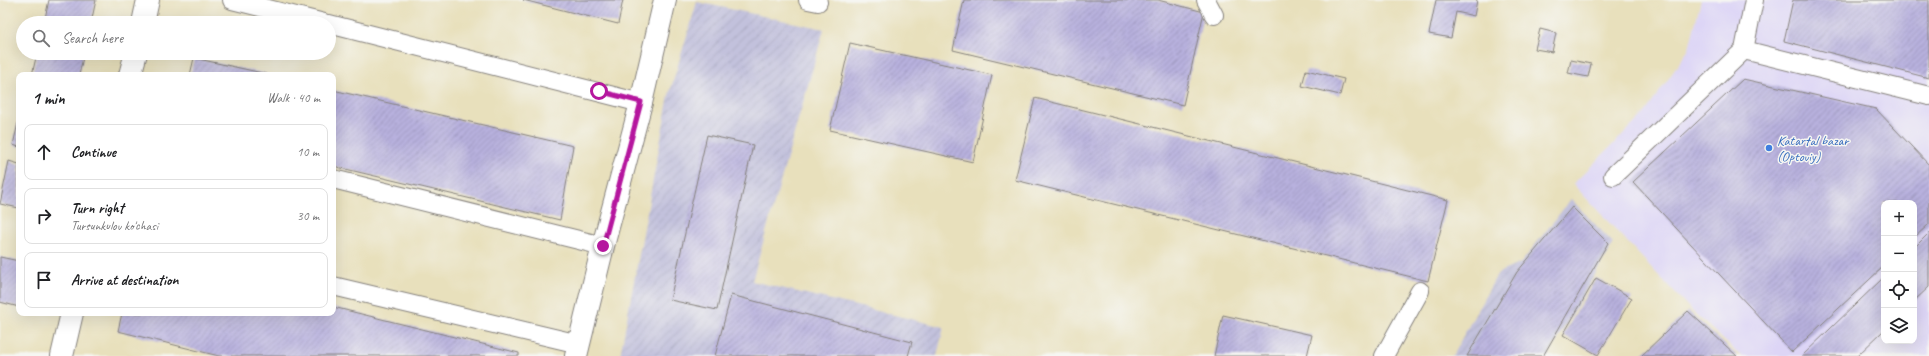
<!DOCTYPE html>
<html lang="en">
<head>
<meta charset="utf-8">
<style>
	:root { --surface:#fff; --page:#f2f2f2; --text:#202124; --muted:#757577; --line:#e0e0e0 }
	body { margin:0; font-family:Caveat,sans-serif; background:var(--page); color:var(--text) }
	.controls { position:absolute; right:12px; bottom:12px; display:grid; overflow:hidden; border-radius:8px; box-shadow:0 4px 16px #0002 }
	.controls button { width:36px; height:36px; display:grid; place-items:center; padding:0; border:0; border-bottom:1px solid var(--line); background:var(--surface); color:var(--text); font:20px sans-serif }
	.stop { position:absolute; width:12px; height:12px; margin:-9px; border:3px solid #b5179e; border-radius:50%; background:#fff }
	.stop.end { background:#b5179e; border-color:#fff; box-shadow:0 1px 4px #0008 }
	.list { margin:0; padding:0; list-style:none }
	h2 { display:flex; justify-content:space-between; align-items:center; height:52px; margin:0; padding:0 16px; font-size:17px }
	h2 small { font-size:13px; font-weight:400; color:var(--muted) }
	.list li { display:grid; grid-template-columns:26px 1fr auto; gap:12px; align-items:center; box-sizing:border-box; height:56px; margin:0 8px 8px; padding:0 8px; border:1px solid var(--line); border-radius:8px }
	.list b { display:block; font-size:15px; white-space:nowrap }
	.list p { margin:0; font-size:13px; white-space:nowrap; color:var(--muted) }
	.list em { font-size:13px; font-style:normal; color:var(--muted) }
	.icon { flex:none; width:22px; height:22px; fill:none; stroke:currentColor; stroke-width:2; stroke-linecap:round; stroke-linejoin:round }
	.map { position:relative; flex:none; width:1929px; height:356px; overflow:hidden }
	.search { position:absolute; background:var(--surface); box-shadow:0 4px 16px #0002; left:16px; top:16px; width:320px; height:44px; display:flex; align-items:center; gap:10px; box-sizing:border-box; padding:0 14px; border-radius:22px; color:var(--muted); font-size:15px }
	.panel { position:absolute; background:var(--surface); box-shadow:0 4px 16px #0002; left:16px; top:72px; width:320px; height:244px; border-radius:8px }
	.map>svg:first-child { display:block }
</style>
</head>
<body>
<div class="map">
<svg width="1929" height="356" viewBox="0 0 1929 356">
	<defs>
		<pattern id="industrial-furrows" width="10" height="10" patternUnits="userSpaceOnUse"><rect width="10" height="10" fill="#c2c1dc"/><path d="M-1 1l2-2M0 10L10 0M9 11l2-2" fill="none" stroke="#a6a6be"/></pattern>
		<pattern id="building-hatch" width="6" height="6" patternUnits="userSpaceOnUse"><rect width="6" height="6" fill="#b8b1de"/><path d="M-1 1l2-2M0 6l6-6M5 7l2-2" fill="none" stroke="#9590b5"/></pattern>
	</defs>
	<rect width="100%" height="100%" fill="#f6f6f2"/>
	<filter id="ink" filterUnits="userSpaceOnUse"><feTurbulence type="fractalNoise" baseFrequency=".025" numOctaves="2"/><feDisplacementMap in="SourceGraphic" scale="8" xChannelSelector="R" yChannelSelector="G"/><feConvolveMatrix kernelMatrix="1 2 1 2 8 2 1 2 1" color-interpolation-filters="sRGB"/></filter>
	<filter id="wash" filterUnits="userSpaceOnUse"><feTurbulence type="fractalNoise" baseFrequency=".012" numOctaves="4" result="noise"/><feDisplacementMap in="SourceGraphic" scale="16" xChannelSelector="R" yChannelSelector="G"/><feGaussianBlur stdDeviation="0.9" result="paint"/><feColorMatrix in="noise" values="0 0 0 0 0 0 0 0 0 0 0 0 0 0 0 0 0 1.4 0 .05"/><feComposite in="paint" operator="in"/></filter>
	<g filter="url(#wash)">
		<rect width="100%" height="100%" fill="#e8e0bc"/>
		<path fill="#ddd5f6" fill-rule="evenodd" d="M1701,0H1929V356H1741L1692,311L1573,184L1645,113L1689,49ZM1884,203H1914V341H1884Z"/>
		<g fill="url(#industrial-furrows)">
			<path d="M697,2L824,29L752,281L944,327L937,356H620L669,95Z"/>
			<path d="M1571,199L1613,243L1548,356H1452L1498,273L1521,263Z"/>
		</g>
		<g id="blocks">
			<g fill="url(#building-hatch)">
				<path d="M49,0H96L91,23H44Z"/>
				<path d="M523,0H623L618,24Z"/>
				<path d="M964,0H1158L1204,12L1183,105L953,50Z"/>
				<path d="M1436,0H1477L1474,16L1456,12L1451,38L1429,34Z"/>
				<path d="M1793,0H1929V78L1784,41Z"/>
				<path d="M1540,29L1556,33L1552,52L1535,49Z"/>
				<path d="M850,43L992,75L973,162L830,130Z"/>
				<path d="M37,53H84L79,75H32Z"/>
				<path d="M194,58L267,74L266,75H190Z"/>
				<path d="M1571,60L1591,64L1588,77L1568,73Z"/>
				<path d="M1306,70L1344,79L1340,95L1302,86Z"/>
				<path d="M1743,79L1876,109L1929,165V224L1914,238V203H1884V266L1792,352L1633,182Z"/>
				<path d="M333,90L573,146L560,220L333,166Z"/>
				<path d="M1035,98L1448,200L1428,281L1015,180Z"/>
				<path d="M18,123H19V147L13,145Z"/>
				<path d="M707,135L753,145L717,310L670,300Z"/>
				<path d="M9,161L19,164V208L0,204Z"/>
				<path d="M1572,207L1608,243L1543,356H1467L1517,272Z"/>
				<path d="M1929,233V287L1914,301V248Z"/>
				<path d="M0,257L19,261V307L0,302Z"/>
				<path d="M1884,277V330L1857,356H1802Z"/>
				<path d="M1596,278L1632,298L1598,355L1563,335Z"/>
				<path d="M731,295L912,342L908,356H715Z"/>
				<path d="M333,307L519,353V356H219L118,331L122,313H333Z"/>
				<path d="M1688,311L1737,356H1641Z"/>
				<path d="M1223,315L1312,335L1307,356H1214Z"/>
			</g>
		</g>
	</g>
	<g filter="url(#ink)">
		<use href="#blocks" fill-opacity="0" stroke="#85817c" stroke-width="1"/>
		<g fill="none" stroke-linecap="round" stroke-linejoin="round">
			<defs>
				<g id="lane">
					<path d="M232,0L324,23"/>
					<path d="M808,0L818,2"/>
					<path d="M1206,0L1214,15"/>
					<path d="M329,24L641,103"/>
					<path d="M1744,50L1929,96"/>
					<path d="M1613,176L1744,50L1754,0"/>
					<path d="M333,179L603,246"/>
					<path d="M333,286L579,344"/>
					<path d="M1384,356L1420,291"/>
				</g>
				<g id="street">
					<path d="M143,23L148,0"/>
					<path d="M130,75L136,53"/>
					<path d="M62,356L72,313"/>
					<path d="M576,356L603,246L641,103L665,0"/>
				</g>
			</defs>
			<use href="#lane" stroke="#85817c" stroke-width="20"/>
			<use href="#street" stroke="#85817c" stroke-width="24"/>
			<use href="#lane" stroke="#fff" stroke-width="18"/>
			<use href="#street" stroke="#fff" stroke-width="22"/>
		</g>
	</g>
	<g fill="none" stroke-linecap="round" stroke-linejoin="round" filter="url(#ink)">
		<path stroke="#b5179e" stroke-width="5" d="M599,91L641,102L603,246"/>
	</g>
	<circle fill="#3f7fe0" stroke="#f6f6f2" stroke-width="1.5" cx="1769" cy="148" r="4"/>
	<g text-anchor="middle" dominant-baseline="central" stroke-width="3" stroke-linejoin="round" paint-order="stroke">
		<g font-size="14" fill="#366cbe" stroke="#f6f6f2" text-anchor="start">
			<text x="1777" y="140">Katartal bazar<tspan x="1777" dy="16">(Optoviy)</tspan></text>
		</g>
	</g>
</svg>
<div class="controls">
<button>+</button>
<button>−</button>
<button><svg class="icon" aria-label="locate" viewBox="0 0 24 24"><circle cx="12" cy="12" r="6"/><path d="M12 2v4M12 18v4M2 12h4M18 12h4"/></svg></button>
<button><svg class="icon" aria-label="layers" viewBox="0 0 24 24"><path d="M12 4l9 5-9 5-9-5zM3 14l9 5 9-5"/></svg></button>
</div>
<div class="stop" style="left:599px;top:91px"></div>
<div class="stop end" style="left:603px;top:246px"></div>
<div class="search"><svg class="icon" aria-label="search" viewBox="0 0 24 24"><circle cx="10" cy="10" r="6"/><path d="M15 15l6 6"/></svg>Search here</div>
<section class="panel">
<h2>1 min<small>Walk · 40 m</small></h2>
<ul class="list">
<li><svg class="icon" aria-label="ahead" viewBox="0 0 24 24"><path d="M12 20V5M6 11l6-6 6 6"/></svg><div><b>Continue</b></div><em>10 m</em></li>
<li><svg class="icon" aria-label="right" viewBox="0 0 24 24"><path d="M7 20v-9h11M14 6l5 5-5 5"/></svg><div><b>Turn right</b><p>Tursunkulov ko'chasi</p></div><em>30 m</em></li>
<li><svg class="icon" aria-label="arrive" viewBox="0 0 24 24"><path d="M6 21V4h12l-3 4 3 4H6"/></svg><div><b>Arrive at destination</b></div></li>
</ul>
</section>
</div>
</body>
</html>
